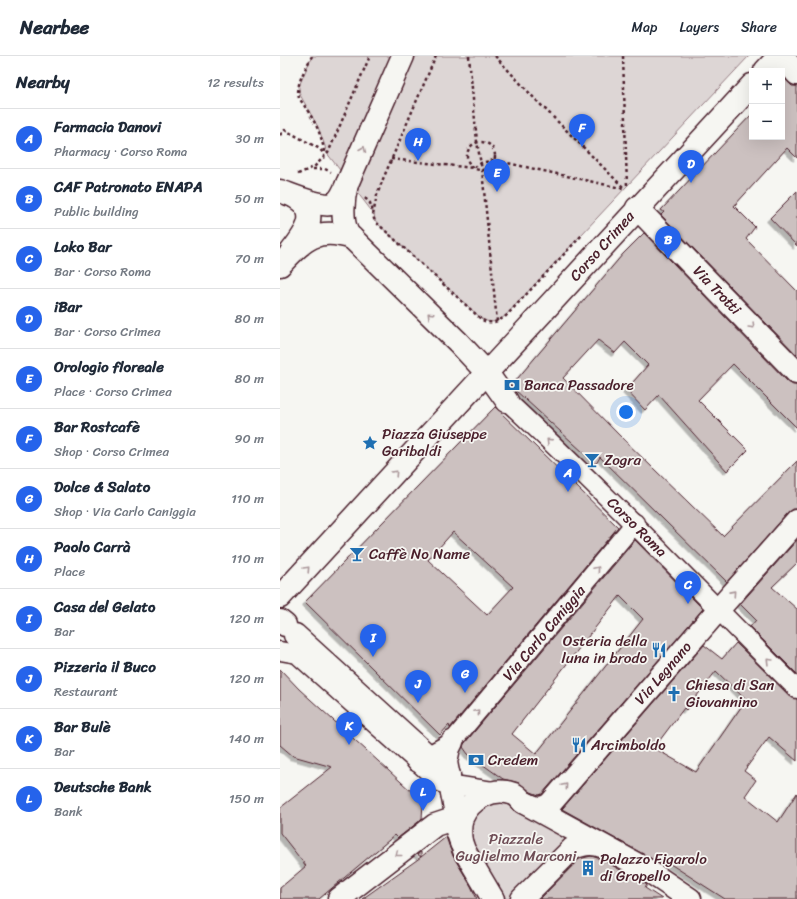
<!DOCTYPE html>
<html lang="en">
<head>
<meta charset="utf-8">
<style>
	:root { --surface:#fff; --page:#f2f2f3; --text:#1f2937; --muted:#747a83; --line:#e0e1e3; --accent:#2563eb }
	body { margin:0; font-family:Sriracha,sans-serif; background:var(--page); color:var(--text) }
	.controls { position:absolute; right:12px; top:12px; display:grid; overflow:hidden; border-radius:0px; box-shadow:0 4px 16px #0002 }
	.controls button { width:36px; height:36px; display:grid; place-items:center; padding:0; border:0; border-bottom:1px solid var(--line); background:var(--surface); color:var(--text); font:20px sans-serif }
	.you { position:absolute; left:346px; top:356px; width:14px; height:14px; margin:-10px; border:3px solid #fff; border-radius:50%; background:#1a73e8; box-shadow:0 0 0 6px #1a73e833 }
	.badge { display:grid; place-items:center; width:26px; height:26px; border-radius:50%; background:var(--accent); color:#fff; font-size:13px; font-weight:700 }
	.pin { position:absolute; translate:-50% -33px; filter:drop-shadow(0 1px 2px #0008) }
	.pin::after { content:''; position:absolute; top:21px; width:14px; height:12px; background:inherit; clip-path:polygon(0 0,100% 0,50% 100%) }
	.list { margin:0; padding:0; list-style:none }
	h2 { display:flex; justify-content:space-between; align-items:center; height:52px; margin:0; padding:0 16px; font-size:17px }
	h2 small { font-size:13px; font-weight:400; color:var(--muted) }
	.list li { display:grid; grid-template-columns:26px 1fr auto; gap:12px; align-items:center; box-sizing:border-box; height:60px; padding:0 16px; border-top:1px solid var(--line) }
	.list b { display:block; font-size:15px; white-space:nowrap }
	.list p { margin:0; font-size:13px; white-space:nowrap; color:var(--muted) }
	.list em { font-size:13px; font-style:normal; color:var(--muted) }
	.map { position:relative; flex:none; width:517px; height:843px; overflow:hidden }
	header { display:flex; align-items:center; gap:24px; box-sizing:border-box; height:56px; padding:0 20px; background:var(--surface); border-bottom:1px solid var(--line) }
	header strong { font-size:19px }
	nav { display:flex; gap:22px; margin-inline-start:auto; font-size:14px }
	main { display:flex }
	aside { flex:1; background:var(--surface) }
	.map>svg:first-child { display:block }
</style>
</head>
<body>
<header>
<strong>Nearbee</strong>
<nav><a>Map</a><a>Layers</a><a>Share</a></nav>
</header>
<main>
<aside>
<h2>Nearby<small>12 results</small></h2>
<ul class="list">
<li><span class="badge">A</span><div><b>Farmacia Danovi</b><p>Pharmacy · Corso Roma</p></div><em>30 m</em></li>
<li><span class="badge">B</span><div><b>CAF Patronato ENAPA</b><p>Public building</p></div><em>50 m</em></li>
<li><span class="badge">C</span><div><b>Loko Bar</b><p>Bar · Corso Roma</p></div><em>70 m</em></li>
<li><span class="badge">D</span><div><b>iBar</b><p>Bar · Corso Crimea</p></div><em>80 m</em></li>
<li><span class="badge">E</span><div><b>Orologio floreale</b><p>Place · Corso Crimea</p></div><em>80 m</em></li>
<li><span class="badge">F</span><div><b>Bar Rostcafè</b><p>Shop · Corso Crimea</p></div><em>90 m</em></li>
<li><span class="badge">G</span><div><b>Dolce &amp; Salato</b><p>Shop · Via Carlo Caniggia</p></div><em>110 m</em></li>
<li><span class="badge">H</span><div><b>Paolo Carrà</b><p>Place</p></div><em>110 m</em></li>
<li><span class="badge">I</span><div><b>Casa del Gelato</b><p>Bar</p></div><em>120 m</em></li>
<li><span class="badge">J</span><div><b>Pizzeria il Buco</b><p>Restaurant</p></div><em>120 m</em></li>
<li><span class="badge">K</span><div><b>Bar Bulè</b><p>Bar</p></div><em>140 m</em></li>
<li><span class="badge">L</span><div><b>Deutsche Bank</b><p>Bank</p></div><em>150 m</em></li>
</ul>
</aside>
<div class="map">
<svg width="517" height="843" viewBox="0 0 517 843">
	<defs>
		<filter id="shadow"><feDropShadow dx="-3.5" dy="3.5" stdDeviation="0" flood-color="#0004"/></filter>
	</defs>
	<rect width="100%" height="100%" fill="#f6f6f2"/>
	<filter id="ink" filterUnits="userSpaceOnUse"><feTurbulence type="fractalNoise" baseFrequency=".025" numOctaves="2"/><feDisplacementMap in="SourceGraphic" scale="8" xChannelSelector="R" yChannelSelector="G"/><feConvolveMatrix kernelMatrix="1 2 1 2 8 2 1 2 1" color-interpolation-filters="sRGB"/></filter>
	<g filter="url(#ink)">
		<g fill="#ddd6d5" stroke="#947a80">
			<path d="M32,0H469L225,260C217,266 211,268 202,263L98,168L95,164L94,158L46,96L45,90L38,71L19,37V30Z"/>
			<path d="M219,746L228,748L296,783L234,843H223L193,788C185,767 196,749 219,746Z"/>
		</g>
		<g fill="#ccc1c0" stroke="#4a1f2b" fill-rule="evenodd" filter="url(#shadow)">
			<path d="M505,23L512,30H517V102L507,92L454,150L475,171L466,183L517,235V299L381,159L384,156L381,154L472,58V81H502V27Z"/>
			<path d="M517,135V190L490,162Z"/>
			<path d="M364,177L508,326L513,329H517V372L453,308L418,344L468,394L447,415L379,339L365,354L346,334L368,309L345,286L335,297L318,284L283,322L339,379L443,480L517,405V453H513L508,457L447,526L320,401L316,408L234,333L232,329L343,198Z"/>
			<path d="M215,351L338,471L170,672L169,669L160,679L25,546ZM173,476L233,531L207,559L148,504Z"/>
			<path d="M355,484L423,553L262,738L259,739L251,736L239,727L223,723L188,698L183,691L184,688ZM340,540L363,563L256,698L232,678Z"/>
			<path d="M517,484V507L492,531L517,553V618L470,571L476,564L460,548Z"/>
			<path d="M456,587L510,640L517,643V705L489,681L464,715L476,724L465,740L498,766L517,737V843H445L384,804L381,808L282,753L424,589L442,603ZM436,615L466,644L416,716L374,692L404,652L406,654Z"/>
			<path d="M0,613L19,633L143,746L142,763L118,782L115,779L39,843H0V832L26,810L0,777V752L52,711L13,700L0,689Z"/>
			<path d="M166,781L173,800L191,830L197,843H82L141,801L137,798L141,796V801Z"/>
			<path d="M311,800L321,803L360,825L367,829L365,832L382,843H260L299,803Z"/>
		</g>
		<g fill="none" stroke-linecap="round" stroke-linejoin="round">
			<defs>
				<g id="pedestrian">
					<path d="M227,345C327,438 421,537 517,633"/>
					<path d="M0,595L17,598L161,727L219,736"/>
					<path d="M136,706L172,686L355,467"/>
				</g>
				<g id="minor">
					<path d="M502,0L517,18"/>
					<path d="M0,135C12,139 43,153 55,147C61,143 64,135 67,128L123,0"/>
					<path d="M357,152L517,317"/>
					<path d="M11,196C25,178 42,157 15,141"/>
					<path d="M0,565L5,569"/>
					<path d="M15,579L169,719"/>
					<path d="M172,686L169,692L166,706L179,774"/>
					<path d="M243,746C253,751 260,755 270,748L438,554L517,465"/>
					<path d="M181,787C180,778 179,770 182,762C190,743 213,730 234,738C237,739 240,743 243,746L367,814L410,843"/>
					<path d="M59,843L155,769L167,765L175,769L184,794L213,843"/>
					<path d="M242,843L292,793C303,787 313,786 324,791"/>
				</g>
				<g id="tertiary">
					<path d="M485,15L499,0"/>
					<path d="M67,128C63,143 61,164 68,178L178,286L207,317L227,345"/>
					<path d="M0,209C24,184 36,170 72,182"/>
					<path d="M0,541L472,29"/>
				</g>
			</defs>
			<use href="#pedestrian" stroke="#4a1f2b" stroke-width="21"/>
			<use href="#minor" stroke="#4a1f2b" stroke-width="25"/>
			<use href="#tertiary" stroke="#4a1f2b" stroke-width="25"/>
			<g stroke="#4a1f2b" stroke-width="2.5" stroke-dasharray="3 3" stroke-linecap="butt">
				<path d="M32,0C26,12 15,28 19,42C31,59 45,80 44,102"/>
				<path d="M156,0L103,123L97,139L93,159L94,163L98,168L201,263C210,269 218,266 226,260L303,178"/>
				<path d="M189,0L197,86L202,114L217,266"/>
				<path d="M215,0L255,43L345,133"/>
				<path d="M343,0L347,131"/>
				<path d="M0,79L5,74L40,93L43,97"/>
				<circle cx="201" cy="100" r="14"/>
				<path d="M111,103L193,112L201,107L214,104L345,133"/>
				<path d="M33,113H45L51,116"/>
				<path d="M18,118L34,111L48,97L90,0"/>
				<path d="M85,142L90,147L93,156"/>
			</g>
			<use href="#pedestrian" stroke="#f6f6f2" stroke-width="18"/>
			<use href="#minor" stroke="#f6f6f2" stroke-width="22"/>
			<use href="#tertiary" stroke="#f6f6f2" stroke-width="22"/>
		</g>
		<defs><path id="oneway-chevron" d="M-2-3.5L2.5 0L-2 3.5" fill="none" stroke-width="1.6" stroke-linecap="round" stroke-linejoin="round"/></defs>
		<g stroke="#a99598">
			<use href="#oneway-chevron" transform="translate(83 93) rotate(-67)"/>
			<use href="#oneway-chevron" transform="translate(150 259) rotate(-136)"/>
			<use href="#oneway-chevron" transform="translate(472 270) rotate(46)"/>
			<use href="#oneway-chevron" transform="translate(269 385) rotate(-136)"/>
			<use href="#oneway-chevron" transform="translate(115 417) rotate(-47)"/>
			<use href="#oneway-chevron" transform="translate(27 513) rotate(-47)"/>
			<use href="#oneway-chevron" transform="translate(317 513) rotate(-50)"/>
			<use href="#oneway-chevron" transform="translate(453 537) rotate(-48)"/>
			<use href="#oneway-chevron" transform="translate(489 605) rotate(-135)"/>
			<use href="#oneway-chevron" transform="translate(197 656) rotate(-50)"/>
			<use href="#oneway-chevron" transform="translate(285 730) rotate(-49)"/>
			<use href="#oneway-chevron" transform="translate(118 798) rotate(142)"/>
		</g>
	</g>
	<defs>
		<symbol id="bank-bare" viewBox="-9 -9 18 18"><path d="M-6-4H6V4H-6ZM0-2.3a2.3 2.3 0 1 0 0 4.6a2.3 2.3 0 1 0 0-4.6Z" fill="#1f6fb2" stroke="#f6f6f2" stroke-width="2.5" paint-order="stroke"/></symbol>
		<symbol id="sight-bare" viewBox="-9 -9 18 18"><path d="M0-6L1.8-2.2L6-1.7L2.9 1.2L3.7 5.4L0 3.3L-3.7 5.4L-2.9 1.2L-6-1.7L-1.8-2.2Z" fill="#1f6fb2" stroke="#f6f6f2" stroke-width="2.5" paint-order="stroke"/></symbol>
		<symbol id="bar-bare" viewBox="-9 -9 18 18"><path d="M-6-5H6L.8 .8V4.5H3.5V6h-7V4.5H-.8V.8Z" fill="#1f6fb2" stroke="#f6f6f2" stroke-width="2.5" paint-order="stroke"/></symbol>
		<symbol id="restaurant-bare" viewBox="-9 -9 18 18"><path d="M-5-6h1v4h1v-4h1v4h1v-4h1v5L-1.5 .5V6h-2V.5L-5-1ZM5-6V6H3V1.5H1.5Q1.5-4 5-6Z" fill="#1f6fb2" stroke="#f6f6f2" stroke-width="2.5" paint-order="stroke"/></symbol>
		<symbol id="church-bare" viewBox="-9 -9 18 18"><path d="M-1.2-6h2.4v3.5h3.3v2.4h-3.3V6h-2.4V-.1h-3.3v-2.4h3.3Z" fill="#1f6fb2" stroke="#f6f6f2" stroke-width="2.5" paint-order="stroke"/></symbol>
		<symbol id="building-bare" viewBox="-9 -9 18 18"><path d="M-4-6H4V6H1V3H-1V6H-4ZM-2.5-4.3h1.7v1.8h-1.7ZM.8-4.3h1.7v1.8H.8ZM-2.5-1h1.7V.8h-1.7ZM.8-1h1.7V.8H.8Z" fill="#1f6fb2" stroke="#f6f6f2" stroke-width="2.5" paint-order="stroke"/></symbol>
	</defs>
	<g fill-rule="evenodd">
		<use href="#bank-bare" x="221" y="318" width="22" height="22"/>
		<use href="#sight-bare" x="79" y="376" width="22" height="22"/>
		<use href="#bar-bare" x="301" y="393" width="22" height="22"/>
		<use href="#bar-bare" x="66" y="487" width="22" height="22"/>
		<use href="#restaurant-bare" x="368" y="583" width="22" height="22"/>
		<use href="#church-bare" x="383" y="627" width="22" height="22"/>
		<use href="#restaurant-bare" x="288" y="678" width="22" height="22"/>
		<use href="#bank-bare" x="185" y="693" width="22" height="22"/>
		<use href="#building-bare" x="297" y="801" width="22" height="22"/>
	</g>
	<g text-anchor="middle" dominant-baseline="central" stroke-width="3.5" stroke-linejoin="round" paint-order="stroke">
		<g font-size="15" fill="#4a1f2b" stroke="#f6f6f2">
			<text transform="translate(322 190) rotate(-48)">Corso Crimea</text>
			<text transform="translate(437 234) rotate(46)">Via Trotti</text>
			<text transform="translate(357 471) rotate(45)">Corso Roma</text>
			<text transform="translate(264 577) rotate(-50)">Via Carlo Caniggia</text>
			<text transform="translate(383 617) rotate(-49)">Via Legnano</text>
		</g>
		<g font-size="15" fill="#4a1f2b" stroke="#f6f6f2" text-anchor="start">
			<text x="244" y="329">Banca Passadore</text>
			<text x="102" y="378">Piazza Giuseppe<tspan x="102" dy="17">Garibaldi</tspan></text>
			<text x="324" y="404">Zogra</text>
			<text x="89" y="498">Caffè No Name</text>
			<text x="367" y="585" text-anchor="end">Osteria della<tspan x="367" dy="17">luna in brodo</tspan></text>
			<text x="406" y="629">Chiesa di San<tspan x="406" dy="17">Giovannino</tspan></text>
			<text x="311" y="689">Arcimboldo</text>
			<text x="208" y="704">Credem</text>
			<text x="320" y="803">Palazzo Figarolo<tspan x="320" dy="17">di Gropello</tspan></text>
		</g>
		<g font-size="15" fill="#6f4d56" stroke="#f6f6f2">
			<text x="236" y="783">Piazzale<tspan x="236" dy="17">Guglielmo Marconi</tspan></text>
		</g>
	</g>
</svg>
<div class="controls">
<button>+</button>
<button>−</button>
</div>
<div class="you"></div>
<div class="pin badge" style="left:288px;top:436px">A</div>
<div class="pin badge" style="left:388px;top:203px">B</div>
<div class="pin badge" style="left:408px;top:548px">C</div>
<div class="pin badge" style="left:411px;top:127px">D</div>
<div class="pin badge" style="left:217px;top:136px">E</div>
<div class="pin badge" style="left:302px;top:91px">F</div>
<div class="pin badge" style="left:185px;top:637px">G</div>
<div class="pin badge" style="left:138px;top:105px">H</div>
<div class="pin badge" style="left:93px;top:601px">I</div>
<div class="pin badge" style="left:138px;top:647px">J</div>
<div class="pin badge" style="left:69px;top:689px">K</div>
<div class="pin badge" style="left:143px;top:755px">L</div>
</div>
</main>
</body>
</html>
